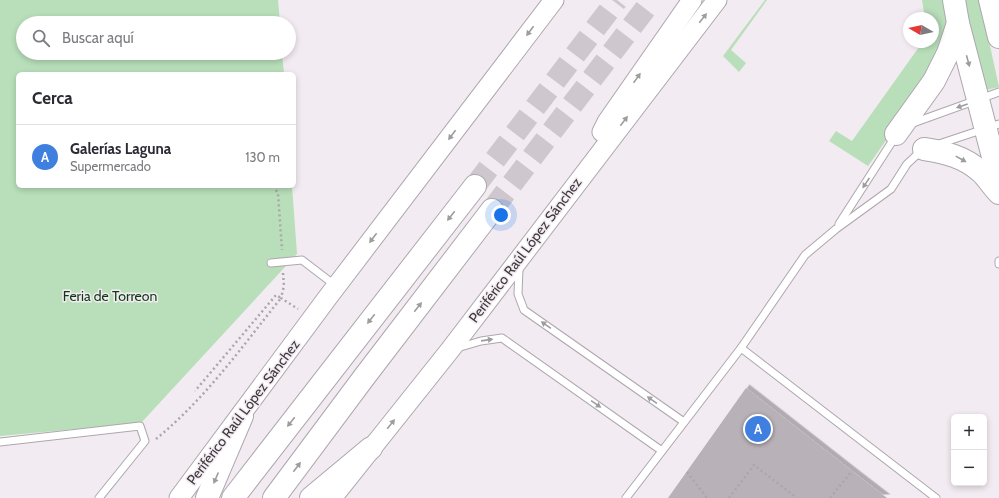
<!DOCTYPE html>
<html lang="es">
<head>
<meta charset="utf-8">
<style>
	:root { --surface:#fff; --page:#f7f7f7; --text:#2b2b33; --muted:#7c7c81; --line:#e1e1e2; --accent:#0f766e }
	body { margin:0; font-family:Cabin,sans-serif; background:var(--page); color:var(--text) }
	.controls { position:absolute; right:12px; bottom:12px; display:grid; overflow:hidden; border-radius:6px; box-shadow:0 2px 6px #0003 }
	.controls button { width:36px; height:36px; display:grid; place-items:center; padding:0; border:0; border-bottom:1px solid var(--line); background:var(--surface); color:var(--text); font:20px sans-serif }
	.compass { position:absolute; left:903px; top:12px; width:36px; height:36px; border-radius:50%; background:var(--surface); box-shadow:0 2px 6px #0003; rotate:279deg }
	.you { position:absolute; left:501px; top:215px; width:14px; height:14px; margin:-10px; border:3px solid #fff; border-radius:50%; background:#1a73e8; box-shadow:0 0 0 6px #1a73e833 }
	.badge { display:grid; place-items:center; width:26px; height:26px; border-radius:50%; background:var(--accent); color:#fff; font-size:13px; font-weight:700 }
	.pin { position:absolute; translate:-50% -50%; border:2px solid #fff; box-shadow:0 1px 4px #0006 }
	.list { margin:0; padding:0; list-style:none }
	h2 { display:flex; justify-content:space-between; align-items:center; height:52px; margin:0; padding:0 16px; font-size:17px }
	h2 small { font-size:13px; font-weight:400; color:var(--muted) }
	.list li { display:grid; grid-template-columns:26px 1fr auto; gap:12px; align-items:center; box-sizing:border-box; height:64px; padding:0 16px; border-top:1px solid var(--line) }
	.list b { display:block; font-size:15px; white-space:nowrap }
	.list p { margin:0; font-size:13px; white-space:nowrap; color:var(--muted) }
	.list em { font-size:13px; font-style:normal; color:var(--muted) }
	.icon { flex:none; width:22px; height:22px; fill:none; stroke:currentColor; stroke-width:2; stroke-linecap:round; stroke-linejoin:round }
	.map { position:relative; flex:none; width:999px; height:498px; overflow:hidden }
	.search { position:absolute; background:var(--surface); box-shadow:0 2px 6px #0003; left:16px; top:16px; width:280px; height:44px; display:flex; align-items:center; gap:10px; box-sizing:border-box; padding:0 14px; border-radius:22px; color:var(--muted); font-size:15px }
	.panel { position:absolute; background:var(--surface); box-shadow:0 2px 6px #0003; left:16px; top:72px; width:280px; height:116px; border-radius:6px }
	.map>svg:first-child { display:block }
</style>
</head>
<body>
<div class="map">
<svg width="999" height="498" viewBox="0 0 999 498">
	<defs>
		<filter id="shadow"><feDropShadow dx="3.5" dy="-3.5" stdDeviation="0" flood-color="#0004"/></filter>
	</defs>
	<rect width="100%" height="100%" fill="#f3ebf2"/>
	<g fill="#b8dfba">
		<path d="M0,0H278L280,23H23V53H282L284,74H18V186H292L297,254L141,423L0,436Z"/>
		<path d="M765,0H767L731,50L746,63L739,72L723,56Z"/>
		<path d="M922,0H951L949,51L868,166L829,141L836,131L852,141L919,47L921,42H933V18H925Z"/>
		<path d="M964,0H980L999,87L986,90Z"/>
	</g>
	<path fill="#b8b1b8" filter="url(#shadow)" d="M746,388L852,471L887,498H668Z"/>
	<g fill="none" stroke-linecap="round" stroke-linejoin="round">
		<g stroke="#cec7ce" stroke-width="22" stroke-dasharray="22 11" stroke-linecap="butt">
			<path d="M475,186L617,0"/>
			<path d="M492,210L652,0"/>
		</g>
		<defs>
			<g id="service">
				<path d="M913,123L999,92"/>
				<path d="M936,145L999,124"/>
				<path d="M839,224L895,137"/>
				<path d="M999,261V264"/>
				<path d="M271,263L302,260L336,286"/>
				<path d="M519,269L518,294L524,310L684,422"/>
				<path d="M457,348L481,341L502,338L662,451"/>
				<path d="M741,348L805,255L836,229L891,189L907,164L922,150"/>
				<path d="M0,442L140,426L145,441L99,498"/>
				<path d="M626,498L741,348L936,498"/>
			</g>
			<g id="secondary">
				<path d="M602,132L607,122L692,0"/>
				<path d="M179,498L328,297L554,0"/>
				<path d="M332,498L450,350L717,0"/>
			</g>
			<g id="primary">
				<path d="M954,0L958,23L999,180"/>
				<path d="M990,0L999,37"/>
				<path d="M896,134L934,81L948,53L958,23"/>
				<path d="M924,149C945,152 964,157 980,171C987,177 992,186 999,193"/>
			</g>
			<g id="motorway">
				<path d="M207,498L242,416"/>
				<path d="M233,498L475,186"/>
				<path d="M274,498L365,376L492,210"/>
				<path d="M311,498L371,448"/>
			</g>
		</defs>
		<use href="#service" stroke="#aea7ae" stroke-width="9"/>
		<use href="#secondary" stroke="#aea7ae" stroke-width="21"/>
		<use href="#primary" stroke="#aea7ae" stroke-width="24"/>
		<use href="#motorway" stroke="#aea7ae" stroke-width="24"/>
		<g stroke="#aca6ab" stroke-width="2.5" stroke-dasharray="2 3" stroke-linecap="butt">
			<path d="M273,186L278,193L282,250"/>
			<path d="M283,273L284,286L281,298L298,309"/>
			<path d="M156,439C205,399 242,347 281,298L276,295L195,391"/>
			<path d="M687,472L707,498"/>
			<path d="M729,498L754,465L797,498"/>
			<path d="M830,498L852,471"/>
		</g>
		<use href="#service" stroke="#fff" stroke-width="7"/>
		<use href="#secondary" stroke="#fff" stroke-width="19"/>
		<use href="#primary" stroke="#fff" stroke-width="22"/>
		<use href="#motorway" stroke="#fff" stroke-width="22"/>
	</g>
	<defs><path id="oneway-solid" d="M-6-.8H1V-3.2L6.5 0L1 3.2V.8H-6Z"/></defs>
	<g fill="#9e9c9e">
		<use href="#oneway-solid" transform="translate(703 18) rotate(-52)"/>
		<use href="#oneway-solid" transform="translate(530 31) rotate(127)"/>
		<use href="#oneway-solid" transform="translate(968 61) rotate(75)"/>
		<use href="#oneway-solid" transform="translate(637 78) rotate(-55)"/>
		<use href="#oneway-solid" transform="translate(962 106) rotate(161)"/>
		<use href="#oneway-solid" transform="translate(624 121) rotate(-53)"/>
		<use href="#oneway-solid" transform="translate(452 135) rotate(127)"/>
		<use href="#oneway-solid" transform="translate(961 159) rotate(29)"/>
		<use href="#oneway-solid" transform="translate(866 183) rotate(124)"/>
		<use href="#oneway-solid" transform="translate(451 216) rotate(128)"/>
		<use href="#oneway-solid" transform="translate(373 238) rotate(127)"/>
		<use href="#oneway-solid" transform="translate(418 307) rotate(-52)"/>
		<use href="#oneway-solid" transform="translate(371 319) rotate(128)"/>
		<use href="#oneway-solid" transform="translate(546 325) rotate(-145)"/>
		<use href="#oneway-solid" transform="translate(487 340) rotate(-8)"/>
		<use href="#oneway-solid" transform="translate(652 400) rotate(-145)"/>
		<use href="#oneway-solid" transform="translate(596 404) rotate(35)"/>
		<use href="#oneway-solid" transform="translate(291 422) rotate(128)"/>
		<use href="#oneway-solid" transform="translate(391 424) rotate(-51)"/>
		<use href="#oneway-solid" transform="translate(297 467) rotate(-53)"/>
		<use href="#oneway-solid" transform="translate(216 478) rotate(113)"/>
	</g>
	<g text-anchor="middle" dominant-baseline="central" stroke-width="3" stroke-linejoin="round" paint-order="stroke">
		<g font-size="14" fill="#3c393c" stroke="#f3ebf2">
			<text transform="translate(525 250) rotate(-53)">Periférico Raúl López Sánchez</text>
			<text transform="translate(243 412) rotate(-53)">Periférico Raúl López Sánchez</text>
		</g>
		<g font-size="14" fill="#0d3a15" stroke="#f3ebf2">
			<text x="110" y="296">Feria de Torreon</text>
		</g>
	</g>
</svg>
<div class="controls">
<button>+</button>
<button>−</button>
</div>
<svg class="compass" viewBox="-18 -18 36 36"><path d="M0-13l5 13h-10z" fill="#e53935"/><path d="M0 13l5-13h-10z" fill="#7c7c81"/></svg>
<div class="you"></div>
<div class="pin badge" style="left:758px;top:429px;background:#3f7fe0">A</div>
<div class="search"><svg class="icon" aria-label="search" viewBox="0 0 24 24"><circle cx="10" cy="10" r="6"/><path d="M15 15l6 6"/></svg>Buscar aquí</div>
<section class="panel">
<h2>Cerca<small></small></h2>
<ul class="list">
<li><span class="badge" style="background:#3f7fe0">A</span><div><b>Galerías Laguna</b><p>Supermercado</p></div><em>130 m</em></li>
</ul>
</section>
</div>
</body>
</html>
